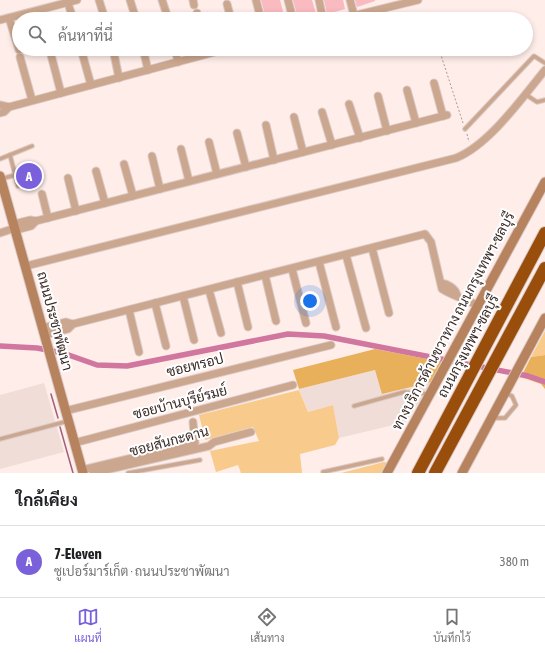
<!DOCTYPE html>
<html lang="th">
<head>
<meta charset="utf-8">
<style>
	:root { --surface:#fff; --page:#f2f2f2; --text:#202124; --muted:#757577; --line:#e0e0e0; --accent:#7b60db }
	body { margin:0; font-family:"Asap Condensed",Sarabun,sans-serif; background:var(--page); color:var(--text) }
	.you { position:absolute; left:310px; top:301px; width:14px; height:14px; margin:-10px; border:3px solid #fff; border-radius:50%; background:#1a73e8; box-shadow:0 0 0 6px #1a73e833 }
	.badge { display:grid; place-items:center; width:26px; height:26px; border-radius:50%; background:var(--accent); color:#fff; font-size:13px; font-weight:700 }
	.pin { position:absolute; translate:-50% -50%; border:2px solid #fff; box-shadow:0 1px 4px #0006 }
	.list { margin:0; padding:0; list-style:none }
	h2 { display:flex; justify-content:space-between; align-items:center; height:52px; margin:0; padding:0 16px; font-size:17px }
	h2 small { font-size:13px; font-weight:400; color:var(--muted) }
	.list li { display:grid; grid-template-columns:26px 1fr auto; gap:12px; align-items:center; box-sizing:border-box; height:72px; padding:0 16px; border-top:1px solid var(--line) }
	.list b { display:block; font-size:15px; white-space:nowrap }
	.list p { margin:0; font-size:13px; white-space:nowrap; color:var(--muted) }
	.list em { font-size:13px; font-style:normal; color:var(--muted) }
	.icon { flex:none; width:22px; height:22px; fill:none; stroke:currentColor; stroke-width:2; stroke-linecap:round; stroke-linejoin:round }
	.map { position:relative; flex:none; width:545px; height:473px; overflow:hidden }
	.search { position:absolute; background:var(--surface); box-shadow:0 2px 6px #0003; left:12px; right:12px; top:12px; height:44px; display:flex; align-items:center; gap:10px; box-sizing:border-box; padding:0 14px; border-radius:22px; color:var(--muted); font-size:15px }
	.sheet { height:124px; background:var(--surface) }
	nav { display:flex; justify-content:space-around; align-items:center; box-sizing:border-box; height:56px; border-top:1px solid var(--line); background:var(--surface); font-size:11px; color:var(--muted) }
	nav a { display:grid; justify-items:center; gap:2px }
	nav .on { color:var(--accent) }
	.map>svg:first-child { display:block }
</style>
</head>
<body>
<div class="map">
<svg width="545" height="473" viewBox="0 0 545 473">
	<rect width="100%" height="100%" fill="#feede9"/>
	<g fill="#f0ddd8">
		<path d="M375,370L383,394L432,382L406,422L339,438L333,405L308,412L299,389Z"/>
		<path d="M44,383L64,452L0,469V395Z"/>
	</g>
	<g fill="#f8cb8c">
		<path d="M545,331V355L531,357Z"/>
		<path d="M299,390L308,412L333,405L339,438L335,445L300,454L302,473H241L238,465L216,472L210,451L259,441L253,427L205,440L199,415Z"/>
		<path d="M384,462L389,463L383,473H341Z"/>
	</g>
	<g fill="#e9b05c">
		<path d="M375,349L443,362L432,382L382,394L375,370L299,389L293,370Z"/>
		<path d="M545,355V389L541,384L521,377L531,357Z"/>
	</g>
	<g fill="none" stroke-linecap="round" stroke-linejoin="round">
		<g stroke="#a3607b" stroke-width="1.5">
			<path d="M51,394L58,418"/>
			<path d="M60,427L73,473"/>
		</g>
		<path stroke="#d0769f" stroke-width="5.5" d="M0,346L37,348L63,353L97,365L127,366L288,334L324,336L528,376L545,382"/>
	</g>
	<g fill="#f9bac0">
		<path d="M261,0H280L285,19H266Z"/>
		<path d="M293,0H312L317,17L298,19Z"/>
		<path d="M324,0H343L345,9L327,14Z"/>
		<path d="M355,0H375V1L357,7Z"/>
		<path d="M32,165L37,184L25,187L21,168Z"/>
	</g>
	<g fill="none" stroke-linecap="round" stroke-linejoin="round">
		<defs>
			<g id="lane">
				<path d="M525,94L537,102L545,100"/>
				<path d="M465,129L534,56L545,63"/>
				<path d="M10,155L18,186"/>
				<path d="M0,159L32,146"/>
				<path d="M1,179L15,175"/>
				<path d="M354,406L404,392L429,394"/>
				<path d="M492,418H505L516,405L512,396L505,393"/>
				<path d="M0,439L68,421"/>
				<path d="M323,472L382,459"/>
				<path d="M128,473L200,460"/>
			</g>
			<g id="street">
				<path d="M99,0L105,19"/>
				<path d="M130,0L136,19"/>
				<path d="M162,0L166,12"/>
				<path d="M193,0L194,5"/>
				<path d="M256,0L261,19"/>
				<path d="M288,0L293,19"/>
				<path d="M319,0L323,19"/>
				<path d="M350,0L354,15"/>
				<path d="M68,3L73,19"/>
				<path d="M227,4L231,19"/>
				<path d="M197,13L198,19"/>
				<path d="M9,18L19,50"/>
				<path d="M340,19L418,0"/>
				<path d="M0,20L77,0"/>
				<path d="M81,49L91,85"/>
				<path d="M113,49L119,78"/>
				<path d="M143,49L148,70"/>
				<path d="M175,49L178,62"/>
				<path d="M50,51L61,93"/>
				<path d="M20,57L32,100"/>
				<path d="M434,83L443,116"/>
				<path d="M407,90L416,123"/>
				<path d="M378,96L387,131"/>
				<path d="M349,104L360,138"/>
				<path d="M0,105L9,107"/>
				<path d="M322,112L332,145"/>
				<path d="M0,113L4,112L9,107L226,49"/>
				<path d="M294,117L303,152"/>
				<path d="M266,125L274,160"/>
				<path d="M237,133L246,167"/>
				<path d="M209,142L217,174"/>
				<path d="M181,149L189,181"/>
				<path d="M152,156L160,189"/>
				<path d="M124,164L133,196"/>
				<path d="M96,171L105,203"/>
				<path d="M68,178L76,211"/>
				<path d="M42,194L48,218"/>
				<path d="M14,224L30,220L36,221"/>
				<path d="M16,230L31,226L36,221L447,115"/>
				<path d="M0,233L15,228"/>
				<path d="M372,248L389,313"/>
				<path d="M346,255L366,328"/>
				<path d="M319,262L336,327"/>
				<path d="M26,266L456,158C489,145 522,98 545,70"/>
				<path d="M292,269L306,323"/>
				<path d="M265,275L276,321"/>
				<path d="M237,282L248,327"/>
				<path d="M441,283C448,284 455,288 457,295"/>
				<path d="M209,290L221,333"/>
				<path d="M183,296L194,340"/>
				<path d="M155,303L166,346"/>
				<path d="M129,310L139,352"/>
				<path d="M43,328L66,322L73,324"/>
				<path d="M45,335L68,329L73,324L425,234L431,242L442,289C453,296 465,299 477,305"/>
				<path d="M65,411L331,345"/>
				<path d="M74,443L293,385"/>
				<path d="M82,470L195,443L193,422"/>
				<path d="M93,473L209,446L214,442L251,432"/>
			</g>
			<g id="secondary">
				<path d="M0,176L83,473"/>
				<path d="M387,473L545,182"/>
				<path d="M462,473L545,318"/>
			</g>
			<g id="highway">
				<path d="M418,473L545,233"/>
				<path d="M435,473L545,268"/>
			</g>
		</defs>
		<use href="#lane" stroke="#dbcac6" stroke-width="5.5"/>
		<use href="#street" stroke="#dbcac6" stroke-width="9"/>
		<use href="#secondary" stroke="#dbcac6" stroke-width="11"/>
		<use href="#highway" stroke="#dbcac6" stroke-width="14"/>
		<g stroke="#a99894" stroke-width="1" stroke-dasharray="2 2" stroke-linecap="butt">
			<path d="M439,49L463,123"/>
			<path d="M467,134L469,142"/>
		</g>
		<use href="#lane" stroke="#cca78f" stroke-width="3.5"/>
		<use href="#street" stroke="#cca78f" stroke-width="7"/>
		<use href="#secondary" stroke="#b7825e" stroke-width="9"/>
		<use href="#highway" stroke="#994e0b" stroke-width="12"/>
	</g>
	<g text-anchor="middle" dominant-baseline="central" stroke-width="4" stroke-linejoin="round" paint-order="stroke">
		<g font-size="14" fill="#3a2b27" stroke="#fff">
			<text transform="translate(55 321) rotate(75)">ถนนประชาพัฒนา</text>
			<text transform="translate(453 321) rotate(-62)">ทางบริการด้านขวาทาง ถนนกรุงเทพฯ-ชลบุรี</text>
			<text transform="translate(468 346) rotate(-62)">ถนนกรุงเทพฯ-ชลบุรี</text>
			<text transform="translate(195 365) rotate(-14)">ซอยทรอป</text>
			<text transform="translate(180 402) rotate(-15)">ซอยบ้านบุรีย์รมย์</text>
			<text transform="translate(169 441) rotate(-15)">ซอยสันกะดาน</text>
		</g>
	</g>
</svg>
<div class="you"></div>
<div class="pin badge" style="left:29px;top:176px">A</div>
<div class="search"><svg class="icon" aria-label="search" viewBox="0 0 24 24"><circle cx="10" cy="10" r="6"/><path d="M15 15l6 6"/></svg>ค้นหาที่นี่</div>
</div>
<section class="sheet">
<h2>ใกล้เคียง<small></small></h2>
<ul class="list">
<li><span class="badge">A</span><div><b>7-Eleven</b><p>ซูเปอร์มาร์เก็ต · ถนนประชาพัฒนา</p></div><em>380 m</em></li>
</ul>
</section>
<nav>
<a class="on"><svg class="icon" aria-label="map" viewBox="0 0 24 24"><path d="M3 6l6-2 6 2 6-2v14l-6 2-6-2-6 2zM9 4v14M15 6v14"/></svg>แผนที่</a>
<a><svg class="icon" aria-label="directions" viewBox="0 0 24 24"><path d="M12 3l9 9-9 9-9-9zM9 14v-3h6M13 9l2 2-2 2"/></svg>เส้นทาง</a>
<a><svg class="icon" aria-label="saved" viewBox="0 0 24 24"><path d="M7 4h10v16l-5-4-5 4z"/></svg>บันทึกไว้</a>
</nav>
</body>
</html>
